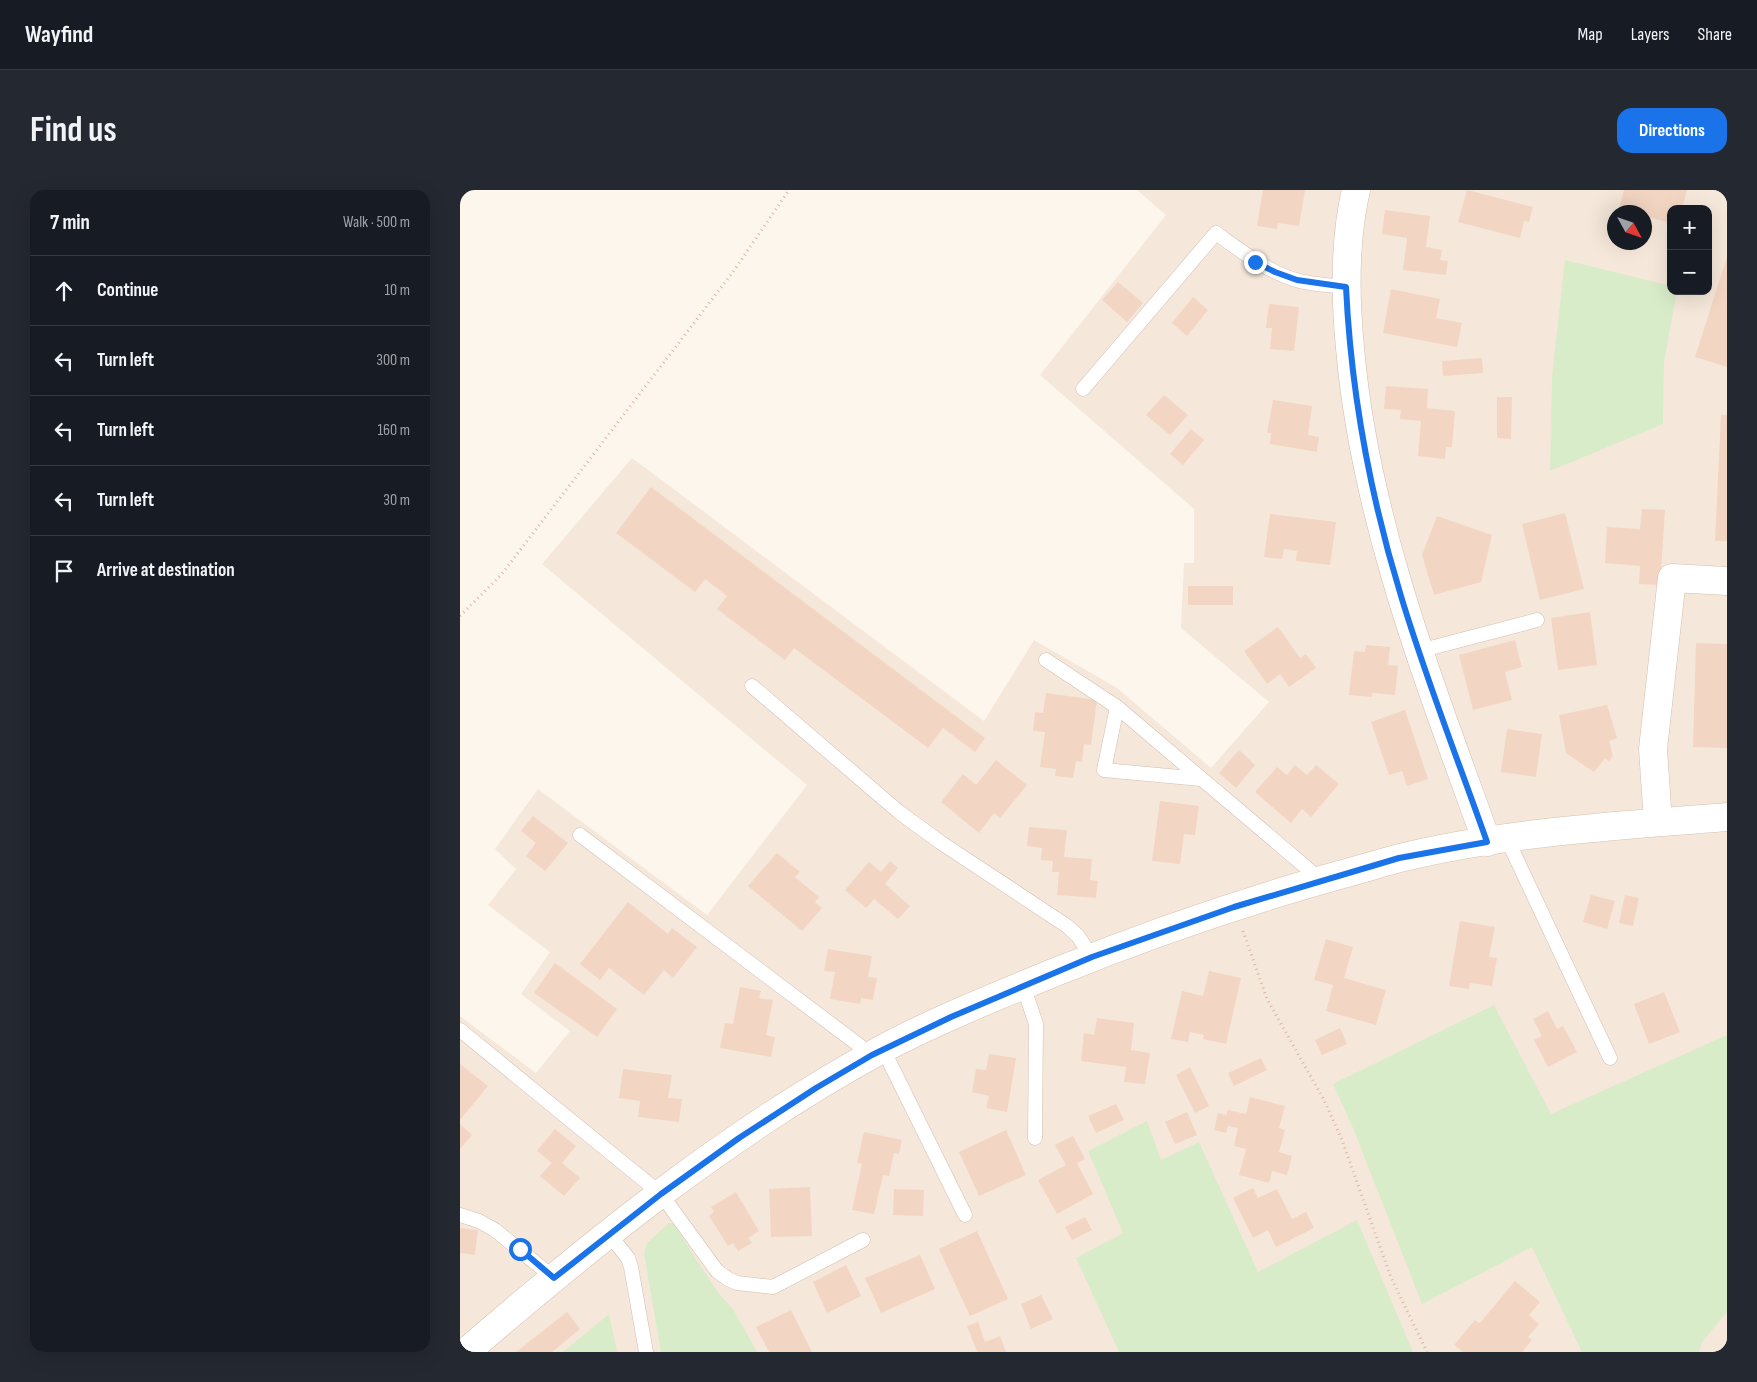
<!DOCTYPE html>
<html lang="en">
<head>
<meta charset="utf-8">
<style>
	:root { --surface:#171b24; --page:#242831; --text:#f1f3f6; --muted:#9ea1a6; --line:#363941; --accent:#1a73e8 }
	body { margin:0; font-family:"Sofia Sans Condensed",sans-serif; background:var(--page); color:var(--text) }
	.controls { position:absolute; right:15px; top:15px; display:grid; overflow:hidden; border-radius:10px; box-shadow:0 5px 20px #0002 }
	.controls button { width:45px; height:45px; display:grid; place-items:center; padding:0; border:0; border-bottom:1px solid var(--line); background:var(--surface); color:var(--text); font:25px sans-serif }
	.compass { position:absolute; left:1147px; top:15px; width:45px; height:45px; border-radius:50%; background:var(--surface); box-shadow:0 5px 20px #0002; rotate:130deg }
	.stop { position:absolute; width:15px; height:15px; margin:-11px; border:4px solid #1a73e8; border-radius:50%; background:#fff }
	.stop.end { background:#1a73e8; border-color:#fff; box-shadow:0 1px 5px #0008 }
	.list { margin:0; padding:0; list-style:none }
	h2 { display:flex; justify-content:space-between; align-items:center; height:65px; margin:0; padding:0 20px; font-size:21px }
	h2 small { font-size:16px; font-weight:400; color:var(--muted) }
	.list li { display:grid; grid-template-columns:32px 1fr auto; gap:15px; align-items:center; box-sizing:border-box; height:70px; padding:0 20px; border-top:1px solid var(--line) }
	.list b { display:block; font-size:19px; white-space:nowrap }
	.list em { font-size:16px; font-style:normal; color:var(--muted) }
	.icon { flex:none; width:28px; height:28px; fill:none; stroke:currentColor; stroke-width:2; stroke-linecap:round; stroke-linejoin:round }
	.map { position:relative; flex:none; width:1267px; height:1162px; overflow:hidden; border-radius:15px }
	header { display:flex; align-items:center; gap:30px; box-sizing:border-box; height:70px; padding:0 25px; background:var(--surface); border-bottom:1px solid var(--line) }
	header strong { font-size:24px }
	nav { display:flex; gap:28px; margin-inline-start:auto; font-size:18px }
	.intro { display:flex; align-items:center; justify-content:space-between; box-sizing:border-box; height:120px; padding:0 30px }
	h1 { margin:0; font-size:35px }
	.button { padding:12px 22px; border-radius:15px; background:var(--accent); color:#fff; font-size:18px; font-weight:700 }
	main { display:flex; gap:30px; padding:0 30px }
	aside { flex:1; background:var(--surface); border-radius:15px; box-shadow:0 5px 20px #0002 }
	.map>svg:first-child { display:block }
</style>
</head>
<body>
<header>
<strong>Wayfind</strong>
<nav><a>Map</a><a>Layers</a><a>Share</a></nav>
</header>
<div class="intro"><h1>Find us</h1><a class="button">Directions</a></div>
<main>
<aside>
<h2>7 min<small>Walk · 500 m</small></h2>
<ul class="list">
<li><svg class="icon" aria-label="ahead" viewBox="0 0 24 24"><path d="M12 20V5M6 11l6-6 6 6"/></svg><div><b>Continue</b></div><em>10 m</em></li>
<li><svg class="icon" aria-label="left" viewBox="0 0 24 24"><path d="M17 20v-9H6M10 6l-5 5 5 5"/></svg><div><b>Turn left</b></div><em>300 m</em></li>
<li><svg class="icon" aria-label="left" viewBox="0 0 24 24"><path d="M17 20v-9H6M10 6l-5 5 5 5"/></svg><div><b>Turn left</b></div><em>160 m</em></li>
<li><svg class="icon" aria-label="left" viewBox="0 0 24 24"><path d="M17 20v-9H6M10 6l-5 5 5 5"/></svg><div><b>Turn left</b></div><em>30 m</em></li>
<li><svg class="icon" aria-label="arrive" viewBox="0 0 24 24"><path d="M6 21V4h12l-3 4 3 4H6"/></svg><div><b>Arrive at destination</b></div></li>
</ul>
</aside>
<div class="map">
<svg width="1267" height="1162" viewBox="0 0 1267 1162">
	<rect width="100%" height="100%" fill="#fdf6ec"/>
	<path fill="#f5e8da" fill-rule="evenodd" d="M677,0H1267V1162H0V826L76,883L110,841L61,804L90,762L28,715L56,679L35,659L78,599L247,725L347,595L82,374L172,268L524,531L574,450L657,498L751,578L809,512L721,438L724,373H734V319L580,185L706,25ZM1211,19H1248V101H1211ZM1154,22H1184V52H1154Z"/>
	<g fill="#d8ecc9">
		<path d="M1105,70L1211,96V101H1217L1204,172L1203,234L1090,281L1092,186Z"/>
		<path d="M1034,815L1091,924L1267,845V1122L1242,1152L1239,1162H1122L1072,1057L962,1114L893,938L873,894Z"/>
		<path d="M687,931L701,970L739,952L798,1082L897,1030L953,1162H659L616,1068L663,1043L628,961Z"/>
		<path d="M209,1033L214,1034L241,1077L260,1105L273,1119L297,1162H201L184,1063L187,1053Z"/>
		<path d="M149,1124L157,1162H103Z"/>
	</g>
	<g fill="#f3d5c3">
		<path d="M803,0H845L839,36L818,33L817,39L797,36Z"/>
		<path d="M1007,0L1073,17L1069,32L1064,31L1060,48L998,32Z"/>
		<path d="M1164,0H1227L1222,19H1211V33L1184,26V22H1174L1159,18Z"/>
		<path d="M925,20L970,26L966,57L982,60L980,70L988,71L986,85L943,80L947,48L922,44Z"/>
		<path d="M1267,67V177L1235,167Z"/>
		<path d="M658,92L683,113L667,132L642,110Z"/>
		<path d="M931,99L980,109L976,128L1002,133L997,157L923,143Z"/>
		<path d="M733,107L748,120L727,146L712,133Z"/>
		<path d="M809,114L839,117L834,161L810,159L812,138H806Z"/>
		<path d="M1022,168L1023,183L983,186L982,171Z"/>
		<path d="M926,196L968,199L967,218L995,221L992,257H986L985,269L958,266L961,231L940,229L941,220L924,219Z"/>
		<path d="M704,205L728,225L710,245L686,225Z"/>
		<path d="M1037,207H1052L1051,249L1037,248Z"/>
		<path d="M813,210L852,216L848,245L859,247L857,262L810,254L811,243H807Z"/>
		<path d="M1261,225H1267V351H1255Z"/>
		<path d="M731,239L744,250L723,275L710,264Z"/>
		<path d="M191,297L525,548L515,562L483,538L468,558L334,458L325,470L257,419L267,406L245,389L235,402L156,343Z"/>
		<path d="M1182,319L1205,320L1200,395L1179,394L1180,376L1145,373L1147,337L1180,339Z"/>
		<path d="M1105,323L1124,399L1080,410L1062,334Z"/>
		<path d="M810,324L876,332L870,375L836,371L837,361L824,359L822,369L804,367Z"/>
		<path d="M977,326L1032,345L1021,392L974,405L962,365Z"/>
		<rect x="728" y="396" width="45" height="19"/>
		<path d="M1130,422L1137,475L1098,480L1091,428Z"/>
		<path d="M818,437L840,468L846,464L856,478L829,497L820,484L807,494L784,461Z"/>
		<path d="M1055,450L1062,477L1045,482L1052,510L1013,520L999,465Z"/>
		<path d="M1236,453L1267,454V558L1233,557Z"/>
		<path d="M906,455L930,457L928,475L938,476L935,505L912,503V507L889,505L894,461L905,462Z"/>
		<path d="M586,503L637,510L631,555L624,554L622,572L616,571L613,588L595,586L596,579L580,577L585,542L573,541L575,522L583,523Z"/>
		<path d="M1147,515L1157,548L1149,551L1153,566L1149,571L1145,568L1134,582L1106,563L1099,525Z"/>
		<path d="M945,520L968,589L947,596L942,581L929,585L911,532Z"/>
		<path d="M1047,539L1082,544L1076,587L1041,582Z"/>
		<path d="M779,560L795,575L776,598L759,583Z"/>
		<path d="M536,570L567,595L540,628L534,623L519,643L481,612L503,584L516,595Z"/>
		<path d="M835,575L847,585L856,575L879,594L851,627L842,619L831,633L795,602L817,577L827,585Z"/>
		<path d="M700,611L739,616L735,645L724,644L720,674L692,671Z"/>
		<path d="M73,626L108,653L85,681L66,666L76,653L61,641Z"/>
		<path d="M569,637L607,640L604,667L632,669L630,690L638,691L636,708L597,705L599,682H592L593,671L581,670L582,658L567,656Z"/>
		<path d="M317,663L340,682L335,687L359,707L355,712L362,718L342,741L288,696Z"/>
		<path d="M430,671L438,678L425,694L450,716L438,729L414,709L406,718L385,700L409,672L421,682Z"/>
		<path d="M1131,705L1155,711L1147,739L1123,732Z"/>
		<path d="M1165,705L1179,708L1173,736L1159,733Z"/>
		<path d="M168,712L208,744L212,738L237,757L213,788L204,780L184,805L149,778L140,790L120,774Z"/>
		<path d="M1000,731L1035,737L1029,767L1037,768L1032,796L1010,793L1009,799L989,796Z"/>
		<path d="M866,749L893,757L884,788L926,800L916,835L866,821L873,795L854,790Z"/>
		<path d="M368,759L412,766L408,787L417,788L413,810L401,808L400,814L370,809L375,782L364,781Z"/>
		<path d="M95,773L157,819L137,847L74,803Z"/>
		<path d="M749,781L781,788L766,854L743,849L744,845L730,842L728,852L711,849L722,801L743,806Z"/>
		<path d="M280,797L301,801L299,808L313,810L306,845L315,847L311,867L260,858L265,833L273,834Z"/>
		<path d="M1204,802L1220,842L1189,854L1174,814Z"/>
		<path d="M1088,821L1097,839L1103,836L1117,862L1088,877L1074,850L1082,846L1073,829Z"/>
		<path d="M637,828L674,833L671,860L690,863L685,894L664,892L666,877L621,871L624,843L634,845Z"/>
		<path d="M880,838L887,854L862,865L855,850Z"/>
		<path d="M529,864L556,868L547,922L526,918L529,906L512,902L516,879L526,880Z"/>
		<path d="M801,868L807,880L774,896L768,883Z"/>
		<path d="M0,874L28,896L0,930Z"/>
		<path d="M730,877L749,916L735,923L716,885Z"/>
		<path d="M163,879L212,885L208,908L222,909L219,932L178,927L180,911L159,908Z"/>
		<path d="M790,907L825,916L819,938L825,940L819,962L832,966L827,985L812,981L809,993L779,985L786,959L774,956L778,938L768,936L766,943L754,940L758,923L766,925L768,920L786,924Z"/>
		<path d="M656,914L664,930L636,943L628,926Z"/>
		<path d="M727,922L737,945L715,954L705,932Z"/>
		<path d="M0,934L12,945L0,959Z"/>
		<path d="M95,939L116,956L102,973L120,988L104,1006L80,986L92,973L77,961Z"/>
		<path d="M546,940L566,985L519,1006L499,962Z"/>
		<path d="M404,942L442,950L439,964L434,963L429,986L423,985L414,1024L392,1020L402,974L397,973Z"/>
		<path d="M613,946L625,969L617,973L633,1004L597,1024L578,990L606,975L595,955Z"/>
		<path d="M350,997L352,1046L311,1047L309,999Z"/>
		<path d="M793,998L798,1008L817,999L832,1029L846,1022L854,1038L816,1057L808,1040L793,1048L773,1008Z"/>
		<path d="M434,999L464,1000L463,1026L433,1025Z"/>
		<path d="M276,1002L299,1041L288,1048L292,1053L278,1061L273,1053L268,1056L249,1026L254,1022L251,1017Z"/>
		<path d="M625,1027L632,1040L612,1050L605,1037Z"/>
		<path d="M0,1038L18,1040L15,1065L0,1063Z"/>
		<path d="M517,1041L548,1109L510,1126L479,1059Z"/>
		<path d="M460,1065L475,1099L421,1123L405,1088Z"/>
		<path d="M386,1075L401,1106L367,1123L353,1092Z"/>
		<path d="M1055,1091L1080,1112L1069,1125L1079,1134L1068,1147L1072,1150L1062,1162H1003L994,1155L1015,1130L1020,1133Z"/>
		<path d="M581,1105L593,1129L571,1139L561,1114Z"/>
		<path d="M331,1120L352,1162H309L296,1137Z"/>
		<path d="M107,1122L120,1139L92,1162H56Z"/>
		<path d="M518,1132L525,1152L540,1146L546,1162H517L507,1136Z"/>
	</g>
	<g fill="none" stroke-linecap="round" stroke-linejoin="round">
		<defs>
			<g id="lane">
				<path d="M623,199L756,43C781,61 806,81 836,90C852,95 870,95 887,97"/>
				<path d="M959,461L1077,430"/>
				<path d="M586,470L657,517L861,690"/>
				<path d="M292,496L439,622L480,652L607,736L618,746L632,767"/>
				<path d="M657,517L644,580L741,589"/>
				<path d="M120,645L412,865"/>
				<path d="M1047,649L1150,868"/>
				<path d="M563,795L576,834L575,948"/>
				<path d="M0,840L201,1004L257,1081L268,1089L277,1093L313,1097L403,1050"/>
				<path d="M423,859L505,1025"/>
				<path d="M0,1025L19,1031L35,1040L94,1088"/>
				<path d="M149,1044L168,1068L171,1077L186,1162"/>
			</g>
			<g id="street">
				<path d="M896,0C884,51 885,106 890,158C905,330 969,491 1027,652"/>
				<path d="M1198,632L1193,559L1212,388L1267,391"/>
			</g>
			<path id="secondary" d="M6,1162C136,1050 275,938 426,857C480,829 537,806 593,783C684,746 777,714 872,687C895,681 917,674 940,668C1046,642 1158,636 1267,627"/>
		</defs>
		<use href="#lane" stroke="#d1beb0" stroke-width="15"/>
		<use href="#street" stroke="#d1beb0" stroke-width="29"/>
		<use href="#secondary" stroke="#d6c0b0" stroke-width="29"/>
		<g stroke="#d9b8a5" stroke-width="3" stroke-dasharray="1 4" stroke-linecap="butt">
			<path d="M0,426L41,385L273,82L329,0"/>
			<path d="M783,741L807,809L864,910L882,950L930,1085L967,1162"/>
		</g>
		<use href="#lane" stroke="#fff" stroke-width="14"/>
		<use href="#street" stroke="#fff" stroke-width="28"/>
		<use href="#secondary" stroke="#fff" stroke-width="28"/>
	</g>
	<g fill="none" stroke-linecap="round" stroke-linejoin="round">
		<path stroke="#1a73e8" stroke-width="6" d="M60,1059L94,1088L201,1004L279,948L356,898L412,865L491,827L632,767L774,717L939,668L1027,652C998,570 966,489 941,406C910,305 891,202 886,97L837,90L815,82L795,72"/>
	</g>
</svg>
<div class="controls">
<button>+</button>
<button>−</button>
</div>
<svg class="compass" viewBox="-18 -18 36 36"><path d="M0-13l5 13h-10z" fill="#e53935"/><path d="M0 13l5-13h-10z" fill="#9ea1a6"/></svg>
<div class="stop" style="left:60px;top:1059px"></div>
<div class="stop end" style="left:795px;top:72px"></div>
</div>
</main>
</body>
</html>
